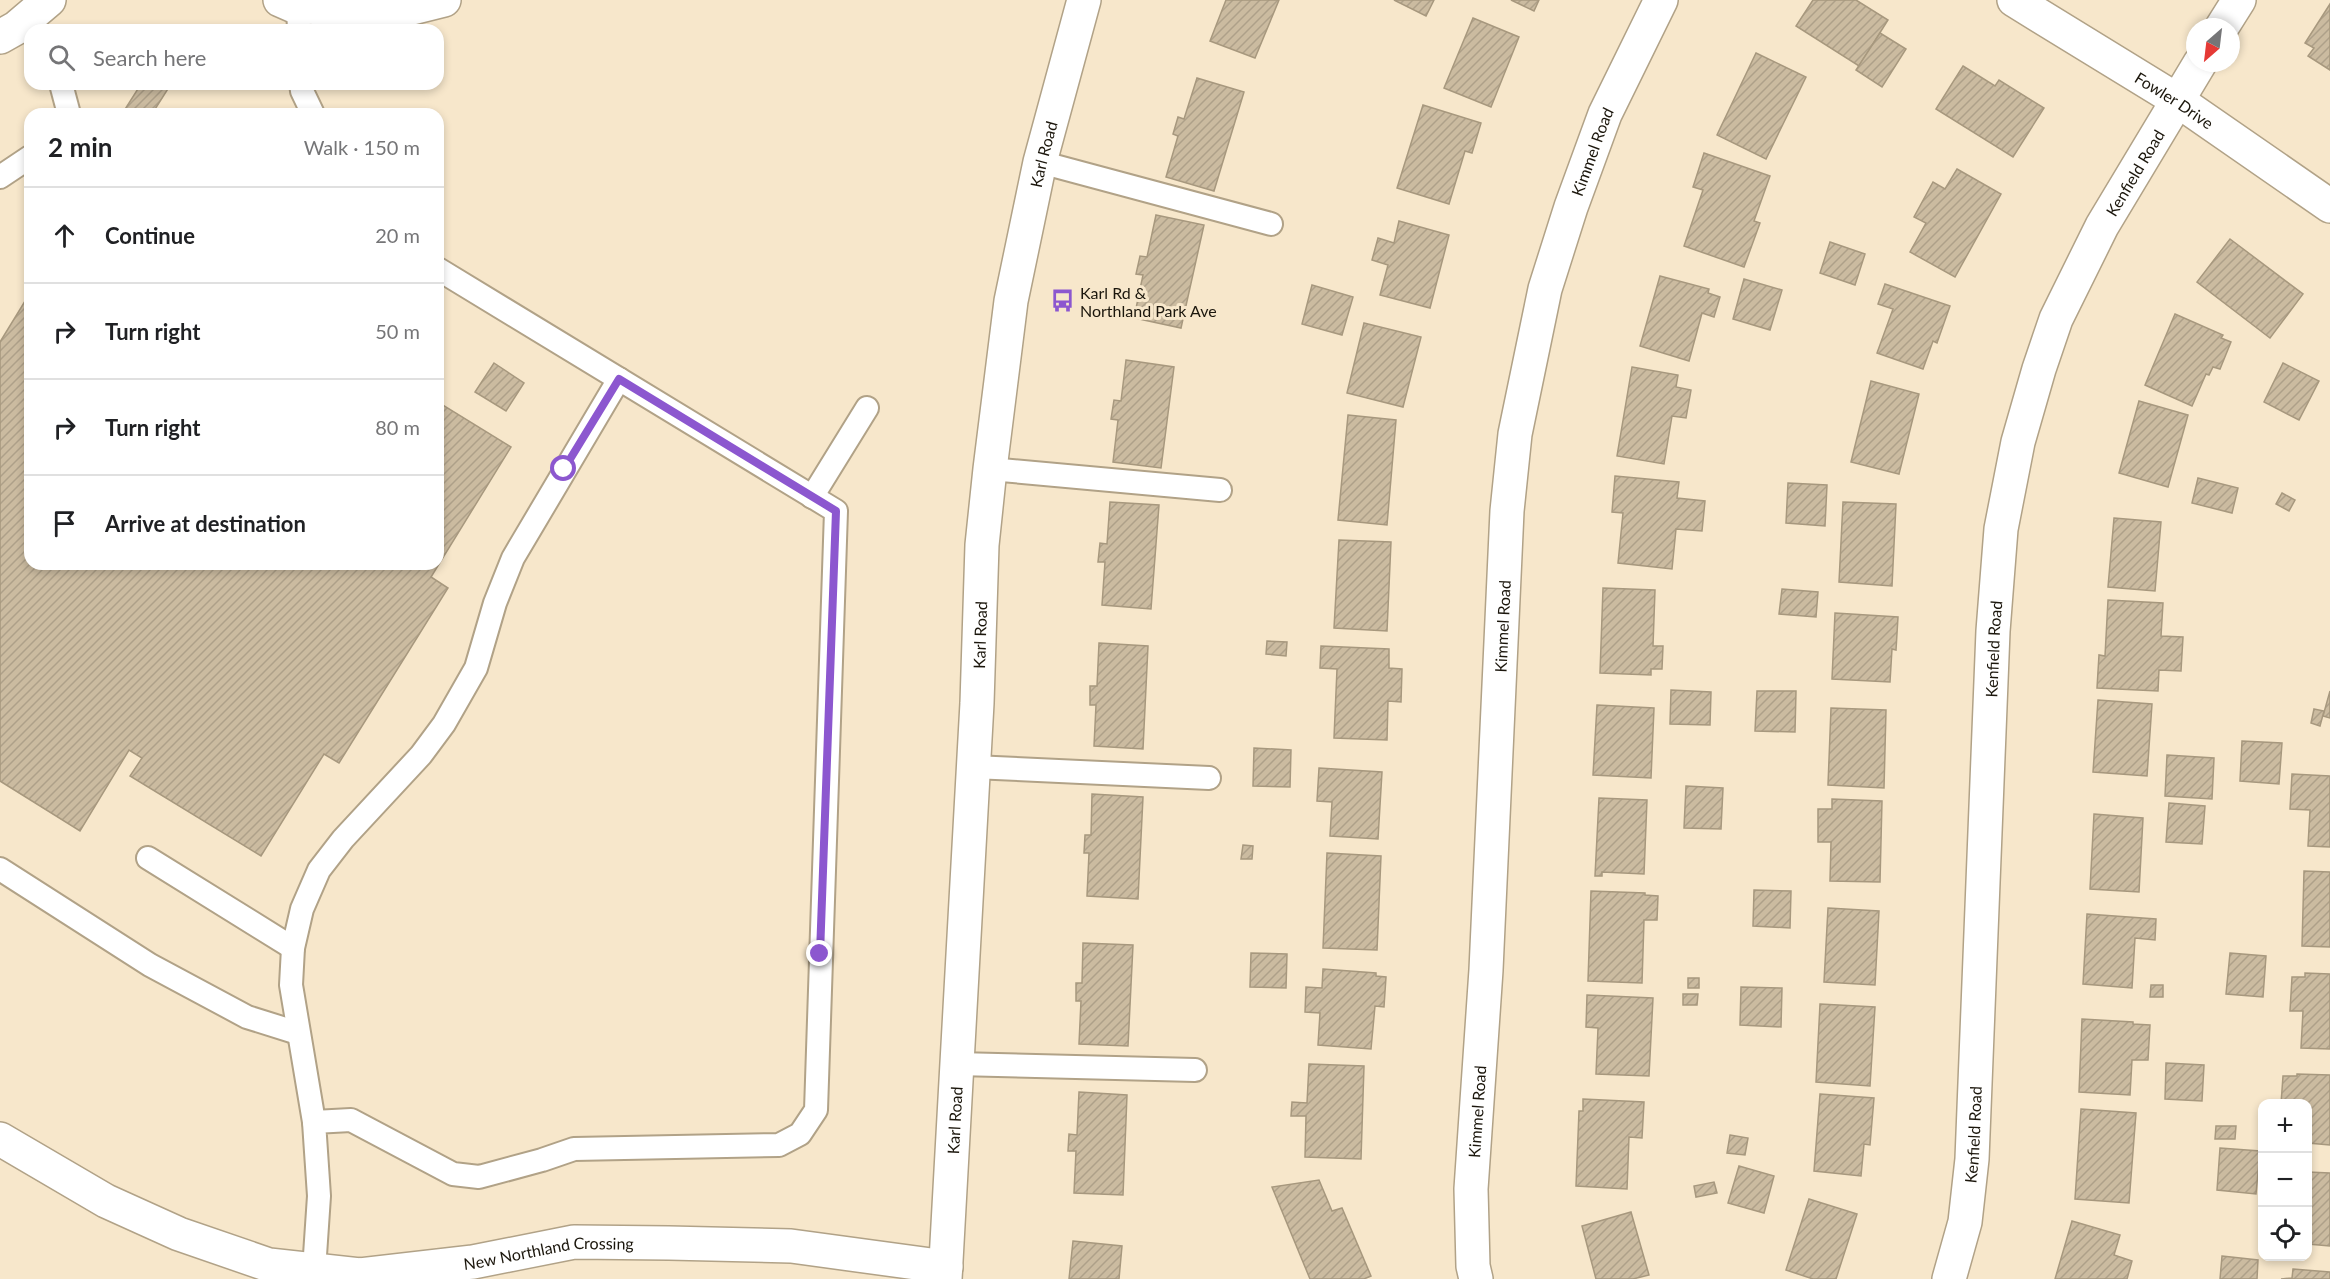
<!DOCTYPE html>
<html lang="en">
<head>
<meta charset="utf-8">
<style>
	:root { --surface:#fff; --page:#f2f2f2; --text:#202124; --muted:#757577; --line:#e0e0e0 }
	body { margin:0; font-family:Lato,sans-serif; background:var(--page); color:var(--text) }
	.controls { position:absolute; right:18px; bottom:18px; display:grid; overflow:hidden; border-radius:12px; box-shadow:0 3px 9px #0003 }
	.controls button { width:54px; height:54px; display:grid; place-items:center; padding:0; border:0; border-bottom:2px solid var(--line); background:var(--surface); color:var(--text); font:30px sans-serif }
	.compass { position:absolute; left:2186px; top:18px; width:54px; height:54px; border-radius:50%; background:var(--surface); box-shadow:0 3px 9px #0003; rotate:208deg }
	.stop { position:absolute; width:18px; height:18px; margin:-14px; border:4px solid #8c57cf; border-radius:50%; background:#fff }
	.stop.end { background:#8c57cf; border-color:#fff; box-shadow:0 2px 6px #0008 }
	.list { margin:0; padding:0; list-style:none }
	h2 { display:flex; justify-content:space-between; align-items:center; height:78px; margin:0; padding:0 24px; font-size:26px }
	h2 small { font-size:20px; font-weight:400; color:var(--muted) }
	.list li { display:grid; grid-template-columns:39px 1fr auto; gap:18px; align-items:center; box-sizing:border-box; height:96px; padding:0 24px; border-top:2px solid var(--line) }
	.list b { display:block; font-size:22px; white-space:nowrap }
	.list em { font-size:20px; font-style:normal; color:var(--muted) }
	.icon { flex:none; width:33px; height:33px; fill:none; stroke:currentColor; stroke-width:2; stroke-linecap:round; stroke-linejoin:round }
	.map { position:relative; flex:none; width:2330px; height:1279px; overflow:hidden }
	.search { position:absolute; background:var(--surface); box-shadow:0 3px 9px #0003; left:24px; top:24px; width:420px; height:66px; display:flex; align-items:center; gap:15px; box-sizing:border-box; padding:0 21px; border-radius:18px; color:var(--muted); font-size:22px }
	.panel { position:absolute; background:var(--surface); box-shadow:0 3px 9px #0003; left:24px; top:108px; width:420px; height:462px; border-radius:18px }
	.map>svg:first-child { display:block }
</style>
</head>
<body>
<div class="map">
<svg width="2330" height="1279" viewBox="0 0 2330 1279">
	<defs>
		<pattern id="building-hatch" width="6" height="6" patternUnits="userSpaceOnUse" patternTransform="scale(1.5)"><rect width="6" height="6" fill="#cbbba0"/><path d="M-1 1l2-2M0 6l6-6M5 7l2-2" fill="none" stroke="#aea089"/></pattern>
	</defs>
	<rect width="100%" height="100%" fill="#f7e7cb"/>
	<g fill="url(#building-hatch)" stroke="#a7987e" stroke-width="1.5">
		<path d="M1226,0H1279L1255,58L1210,41Z"/>
		<path d="M1394,0H1434L1426,16Z"/>
		<path d="M1511,0H1539L1534,11Z"/>
		<path d="M1813,0H1856L1888,20L1859,66L1796,26Z"/>
		<path d="M2330,4V70L2308,56L2314,48L2305,43Z"/>
		<path d="M1473,18L1519,37L1491,107L1444,88Z"/>
		<path d="M1880,33L1906,49L1882,87L1856,70Z"/>
		<path d="M1756,53L1806,77L1766,159L1717,135Z"/>
		<path d="M1963,66L1995,86L1999,80L2044,108L2013,157L1936,109Z"/>
		<path d="M1197,78L1244,92L1214,191L1166,177L1178,136L1173,134L1178,117L1184,119Z"/>
		<path d="M141,84H171L152,114H122Z"/>
		<path d="M1423,105L1481,123L1472,153L1465,151L1449,204L1397,188Z"/>
		<path d="M1704,153L1770,176L1754,221L1760,223L1744,267L1684,246L1703,190L1693,187Z"/>
		<path d="M1957,169L2001,194L1955,277L1910,252L1926,223L1914,217L1933,182L1945,189Z"/>
		<path d="M1156,215L1204,225L1181,328L1134,318L1143,275L1136,274L1140,256L1147,257Z"/>
		<path d="M1399,221L1449,235L1430,308L1380,295L1388,265L1372,260L1378,238L1394,243Z"/>
		<path d="M2230,239L2303,294L2270,338L2197,282Z"/>
		<path d="M1830,242L1865,254L1855,285L1820,273Z"/>
		<path d="M1660,276L1709,289L1708,293L1720,297L1714,317L1702,313L1689,361L1640,346Z"/>
		<path d="M1744,279L1782,290L1770,330L1733,319Z"/>
		<path d="M1885,284L1950,306L1937,343L1933,341L1923,369L1877,353L1893,309L1878,304Z"/>
		<path d="M1312,285L1353,297L1342,335L1302,324Z"/>
		<path d="M30,293V564H438V402L511,447L431,577L448,588L339,763L324,754L261,856L130,776L142,758L129,750L80,831L0,781V342Z"/>
		<path d="M2175,314L2223,335L2221,338L2231,342L2220,369L2213,367L2209,375L2206,374L2192,406L2145,385Z"/>
		<path d="M1364,323L1421,337L1403,407L1347,393Z"/>
		<path d="M1126,360L1174,367L1161,468L1113,462L1118,420L1111,419L1114,400L1121,401Z"/>
		<path d="M494,363L524,383L506,411L475,392Z"/>
		<path d="M2283,363L2319,381L2299,420L2264,402Z"/>
		<path d="M1632,367L1678,375L1676,387L1691,390L1686,418L1672,416L1664,464L1617,456Z"/>
		<path d="M1871,381L1919,394L1899,474L1851,462Z"/>
		<path d="M2139,401L2188,415L2168,487L2119,473Z"/>
		<path d="M1348,415L1396,420L1387,525L1338,520Z"/>
		<path d="M1615,476L1679,482L1677,498L1705,501L1702,531L1676,529L1672,569L1618,563L1623,513L1612,512Z"/>
		<path d="M2198,478L2238,488L2232,513L2192,503Z"/>
		<path d="M1788,483L1827,485L1825,526L1786,523Z"/>
		<path d="M2282,493L2295,500L2289,511L2276,504Z"/>
		<path d="M1110,502L1159,505L1151,609L1102,605L1105,562H1098L1100,543L1107,544Z"/>
		<path d="M1843,502L1896,504L1892,586L1839,582Z"/>
		<path d="M2114,518L2161,522L2155,591L2108,587Z"/>
		<path d="M1339,540L1391,542L1387,631L1334,628Z"/>
		<path d="M1603,588L1655,590L1653,646H1663L1662,669H1651V675L1600,673Z"/>
		<path d="M1782,589L1818,592L1816,617L1779,614Z"/>
		<path d="M2108,600L2163,603L2161,636L2183,637L2181,671L2159,670L2158,691L2097,688L2099,655L2105,656Z"/>
		<path d="M1835,613L1898,617L1896,650L1892,649L1890,682L1832,679Z"/>
		<path d="M1267,641L1287,642L1286,656L1266,654Z"/>
		<path d="M1099,643L1148,646L1143,749L1094,746L1096,705H1090V686H1097Z"/>
		<path d="M1321,646L1389,649V668L1402,669L1401,702L1388,701L1387,740L1334,738L1337,669L1320,668Z"/>
		<path d="M1671,690L1711,692L1710,725L1670,724Z"/>
		<path d="M1757,691H1796L1795,732L1755,731Z"/>
		<path d="M2330,691V718L2323,716Z"/>
		<path d="M2098,700L2152,704L2147,776L2093,772Z"/>
		<path d="M1597,705L1654,708L1651,778L1593,775Z"/>
		<path d="M1831,708L1886,710L1884,788L1828,785Z"/>
		<path d="M2314,709L2324,711L2320,726L2311,723Z"/>
		<path d="M2242,741L2282,743L2279,784L2240,781Z"/>
		<path d="M1254,748L1291,750L1290,787L1253,786Z"/>
		<path d="M2167,755L2214,758L2212,799L2165,796Z"/>
		<path d="M1319,768L1382,772L1378,839L1330,836L1332,802L1317,801Z"/>
		<path d="M2292,774L2330,776V847L2308,846L2310,810L2290,809Z"/>
		<path d="M1686,786L1723,788L1721,829L1684,828Z"/>
		<path d="M1092,794L1143,797L1138,899L1087,896L1089,853H1084L1085,835H1091Z"/>
		<path d="M1599,798L1647,800L1644,874L1602,872V876H1595Z"/>
		<path d="M1832,799L1882,801L1880,882L1830,881L1831,842H1818V809H1832Z"/>
		<path d="M2169,803L2205,806L2202,844L2166,842Z"/>
		<path d="M2094,814L2143,818L2139,892L2090,889Z"/>
		<path d="M1243,845L1253,846L1252,859H1241Z"/>
		<path d="M1327,853L1381,856L1377,950L1323,948Z"/>
		<path d="M2304,871L2330,872V947L2302,946Z"/>
		<path d="M1754,890L1791,891L1790,928L1753,926Z"/>
		<path d="M1591,891L1645,893V895L1658,896L1657,920H1644L1642,983L1588,981Z"/>
		<path d="M1828,908L1879,911L1875,985L1824,982Z"/>
		<path d="M2087,914L2156,919L2155,940L2135,938L2132,988L2083,984Z"/>
		<path d="M1083,943L1133,945L1128,1046L1079,1044L1081,1001H1076V983H1082Z"/>
		<path d="M1251,953L1287,954L1286,988L1250,987Z"/>
		<path d="M2230,953L2266,956L2263,997L2226,994Z"/>
		<path d="M1323,969L1376,973V976L1386,977L1384,1007L1375,1006L1371,1049L1318,1045L1320,1013L1305,1012L1306,987L1322,988Z"/>
		<path d="M2305,973L2330,974V1049L2301,1048L2303,1011H2290L2292,977H2305Z"/>
		<rect x="1688" y="978" width="11" height="10"/>
		<path d="M2151,985H2163V997H2150Z"/>
		<path d="M1741,987L1782,988L1781,1027L1740,1025Z"/>
		<path d="M1683,994H1698L1697,1005H1683Z"/>
		<path d="M1587,995L1653,998L1649,1076L1596,1074L1598,1028L1586,1027Z"/>
		<path d="M1820,1004L1875,1007L1870,1086L1816,1082Z"/>
		<path d="M2082,1019L2133,1022V1024L2150,1025L2148,1060H2132L2130,1095L2079,1092Z"/>
		<path d="M2166,1063L2204,1065L2202,1101L2165,1099Z"/>
		<path d="M1309,1064L1364,1066L1361,1159L1305,1157L1306,1116H1291L1292,1102L1307,1103Z"/>
		<path d="M2297,1074L2330,1075V1145L2308,1143V1104H2281L2283,1076H2297Z"/>
		<path d="M1079,1092L1127,1095L1123,1195L1074,1193L1076,1151H1068L1069,1134L1077,1135Z"/>
		<path d="M1820,1094L1874,1098L1870,1145L1864,1144L1861,1176L1814,1171Z"/>
		<path d="M1583,1099L1644,1102L1642,1138L1629,1137L1627,1189L1576,1186L1579,1111H1583Z"/>
		<path d="M2081,1109L2136,1113L2129,1203L2075,1199Z"/>
		<path d="M2216,1126H2236L2235,1139H2215Z"/>
		<path d="M1730,1135L1748,1138L1745,1155L1727,1153Z"/>
		<path d="M2220,1148L2260,1151L2256,1194L2217,1190Z"/>
		<path d="M1739,1166L1774,1176L1764,1213L1728,1203Z"/>
		<path d="M2308,1172L2330,1173V1246L2308,1244Z"/>
		<path d="M1319,1180L1332,1211L1342,1208L1371,1276L1364,1279H1310L1272,1187Z"/>
		<path d="M1714,1182L1717,1193L1696,1197L1694,1186Z"/>
		<path d="M1809,1199L1857,1214L1836,1279H1813L1786,1270Z"/>
		<path d="M1631,1212L1649,1275L1633,1279H1596L1582,1226Z"/>
		<path d="M2072,1221L2120,1235L2114,1255L2132,1261L2127,1279H2055Z"/>
		<path d="M1073,1241L1122,1246L1119,1279H1069Z"/>
		<path d="M2222,1256L2258,1260L2257,1279H2220Z"/>
		<path d="M2293,1269L2330,1272V1279H2281L2292,1278Z"/>
	</g>
	<g fill="none" stroke-linecap="round" stroke-linejoin="round">
		<defs>
			<g id="service">
				<path d="M298,7L299,30"/>
				<path d="M61,84L69,114"/>
				<path d="M301,84L302,91L313,114"/>
				<path d="M1040,162L1271,224"/>
				<path d="M0,177L30,157"/>
				<path d="M990,469L1220,490"/>
				<path d="M812,497L867,408"/>
				<path d="M973,767L1209,778"/>
				<path d="M148,858L293,948"/>
				<path d="M0,869L150,965L247,1017L298,1033"/>
				<path d="M957,1064L1195,1070"/>
				<path d="M314,1122L291,985L293,948L302,909L319,870L343,839L421,755L444,724L476,668L495,603L513,558L619,379"/>
				<path d="M311,1279L314,1270L319,1196L314,1122L351,1120L453,1174L479,1177L542,1160L574,1149L779,1145L800,1134L816,1110L836,511L438,269"/>
			</g>
			<g id="minor">
				<path d="M280,0L296,7L404,10L444,0"/>
				<path id="s1" d="M2014,0L2177,100L2330,206"/>
				<path d="M2222,27L2239,0"/>
				<path d="M0,37L16,28L49,0"/>
				<path id="s2" d="M0,1139L106,1201L179,1234L269,1265L360,1275L473,1262L574,1242L669,1243L791,1246L946,1267"/>
				<path id="s3" d="M1476,1279L1473,1266L1471,1189L1486,970L1507,511L1515,434L1545,289L1571,207L1605,114L1661,0"/>
				<path id="s4" d="M1949,1279L1965,1222L1972,1159L1993,631L2001,529L2018,442L2039,369L2056,319L2102,226L2200,63"/>
			</g>
			<g id="secondary">
				<path id="s5" d="M945,1279L977,703L982,545L990,469L1011,301L1040,162L1084,0"/>
			</g>
		</defs>
		<use href="#service" stroke="#b1a287" stroke-width="26"/>
		<use href="#minor" stroke="#b1a287" stroke-width="36"/>
		<use href="#secondary" stroke="#b1a287" stroke-width="36"/>
		<use href="#service" stroke="#fff" stroke-width="22"/>
		<use href="#minor" stroke="#fff" stroke-width="33"/>
		<use href="#secondary" stroke="#fff" stroke-width="33"/>
	</g>
	<g fill="none" stroke-linecap="round" stroke-linejoin="round">
		<path stroke="#8c57cf" stroke-width="8" d="M564,469L619,379L836,511L820,954"/>
	</g>
	<defs>
		<symbol id="bus-bare" viewBox="-9 -9 18 18"><path d="M-5-6H5V4H4V6H2V4H-2V6H-4V4H-5ZM-3.5-4V0h7V-4ZM-3.5 1.2v1.5H-2V1.2ZM2 1.2v1.5H3.5V1.2Z" fill="#8c57cf" stroke="#f7e7cb" stroke-width="2.5" paint-order="stroke"/></symbol>
	</defs>
	<g fill-rule="evenodd">
		<use href="#bus-bare" x="1046" y="284" width="33" height="33"/>
	</g>
	<g text-anchor="middle" dominant-baseline="central" stroke-width="6" stroke-linejoin="round" paint-order="stroke">
		<g font-size="16" fill="#1b160c" stroke="#f7e7cb">
			<text stroke="none"><textPath href="#s1" startOffset="189">Fowler Drive</textPath></text>
			<text stroke="none"><textPath href="#s3" startOffset="1140">Kimmel Road</textPath></text>
			<text stroke="none"><textPath href="#s5" startOffset="1131">Karl Road</textPath></text>
			<text stroke="none"><textPath href="#s4" startOffset="1137">Kenfield Road</textPath></text>
			<text stroke="none"><textPath href="#s3" startOffset="654">Kimmel Road</textPath></text>
			<text stroke="none"><textPath href="#s5" startOffset="645">Karl Road</textPath></text>
			<text stroke="none"><textPath href="#s4" startOffset="633">Kenfield Road</textPath></text>
			<text stroke="none"><textPath href="#s3" startOffset="168">Kimmel Road</textPath></text>
			<text stroke="none"><textPath href="#s5" startOffset="159">Karl Road</textPath></text>
			<text stroke="none"><textPath href="#s4" startOffset="147">Kenfield Road</textPath></text>
			<text stroke="none"><textPath href="#s2" startOffset="580">New Northland Crossing</textPath></text>
		</g>
		<g font-size="16" fill="#1b160c" stroke="#f7e7cb" text-anchor="start">
			<text x="1080" y="292">Karl Rd &amp;<tspan x="1080" dy="18">Northland Park Ave</tspan></text>
		</g>
	</g>
</svg>
<div class="controls">
<button>+</button>
<button>−</button>
<button><svg class="icon" aria-label="locate" viewBox="0 0 24 24"><circle cx="12" cy="12" r="6"/><path d="M12 2v4M12 18v4M2 12h4M18 12h4"/></svg></button>
</div>
<svg class="compass" viewBox="-18 -18 36 36"><path d="M0-13l5 13h-10z" fill="#e53935"/><path d="M0 13l5-13h-10z" fill="#757577"/></svg>
<div class="stop" style="left:564px;top:469px"></div>
<div class="stop end" style="left:820px;top:954px"></div>
<div class="search"><svg class="icon" aria-label="search" viewBox="0 0 24 24"><circle cx="10" cy="10" r="6"/><path d="M15 15l6 6"/></svg>Search here</div>
<section class="panel">
<h2>2 min<small>Walk · 150 m</small></h2>
<ul class="list">
<li><svg class="icon" aria-label="ahead" viewBox="0 0 24 24"><path d="M12 20V5M6 11l6-6 6 6"/></svg><div><b>Continue</b></div><em>20 m</em></li>
<li><svg class="icon" aria-label="right" viewBox="0 0 24 24"><path d="M7 20v-9h11M14 6l5 5-5 5"/></svg><div><b>Turn right</b></div><em>50 m</em></li>
<li><svg class="icon" aria-label="right" viewBox="0 0 24 24"><path d="M7 20v-9h11M14 6l5 5-5 5"/></svg><div><b>Turn right</b></div><em>80 m</em></li>
<li><svg class="icon" aria-label="arrive" viewBox="0 0 24 24"><path d="M6 21V4h12l-3 4 3 4H6"/></svg><div><b>Arrive at destination</b></div></li>
</ul>
</section>
</div>
</body>
</html>
